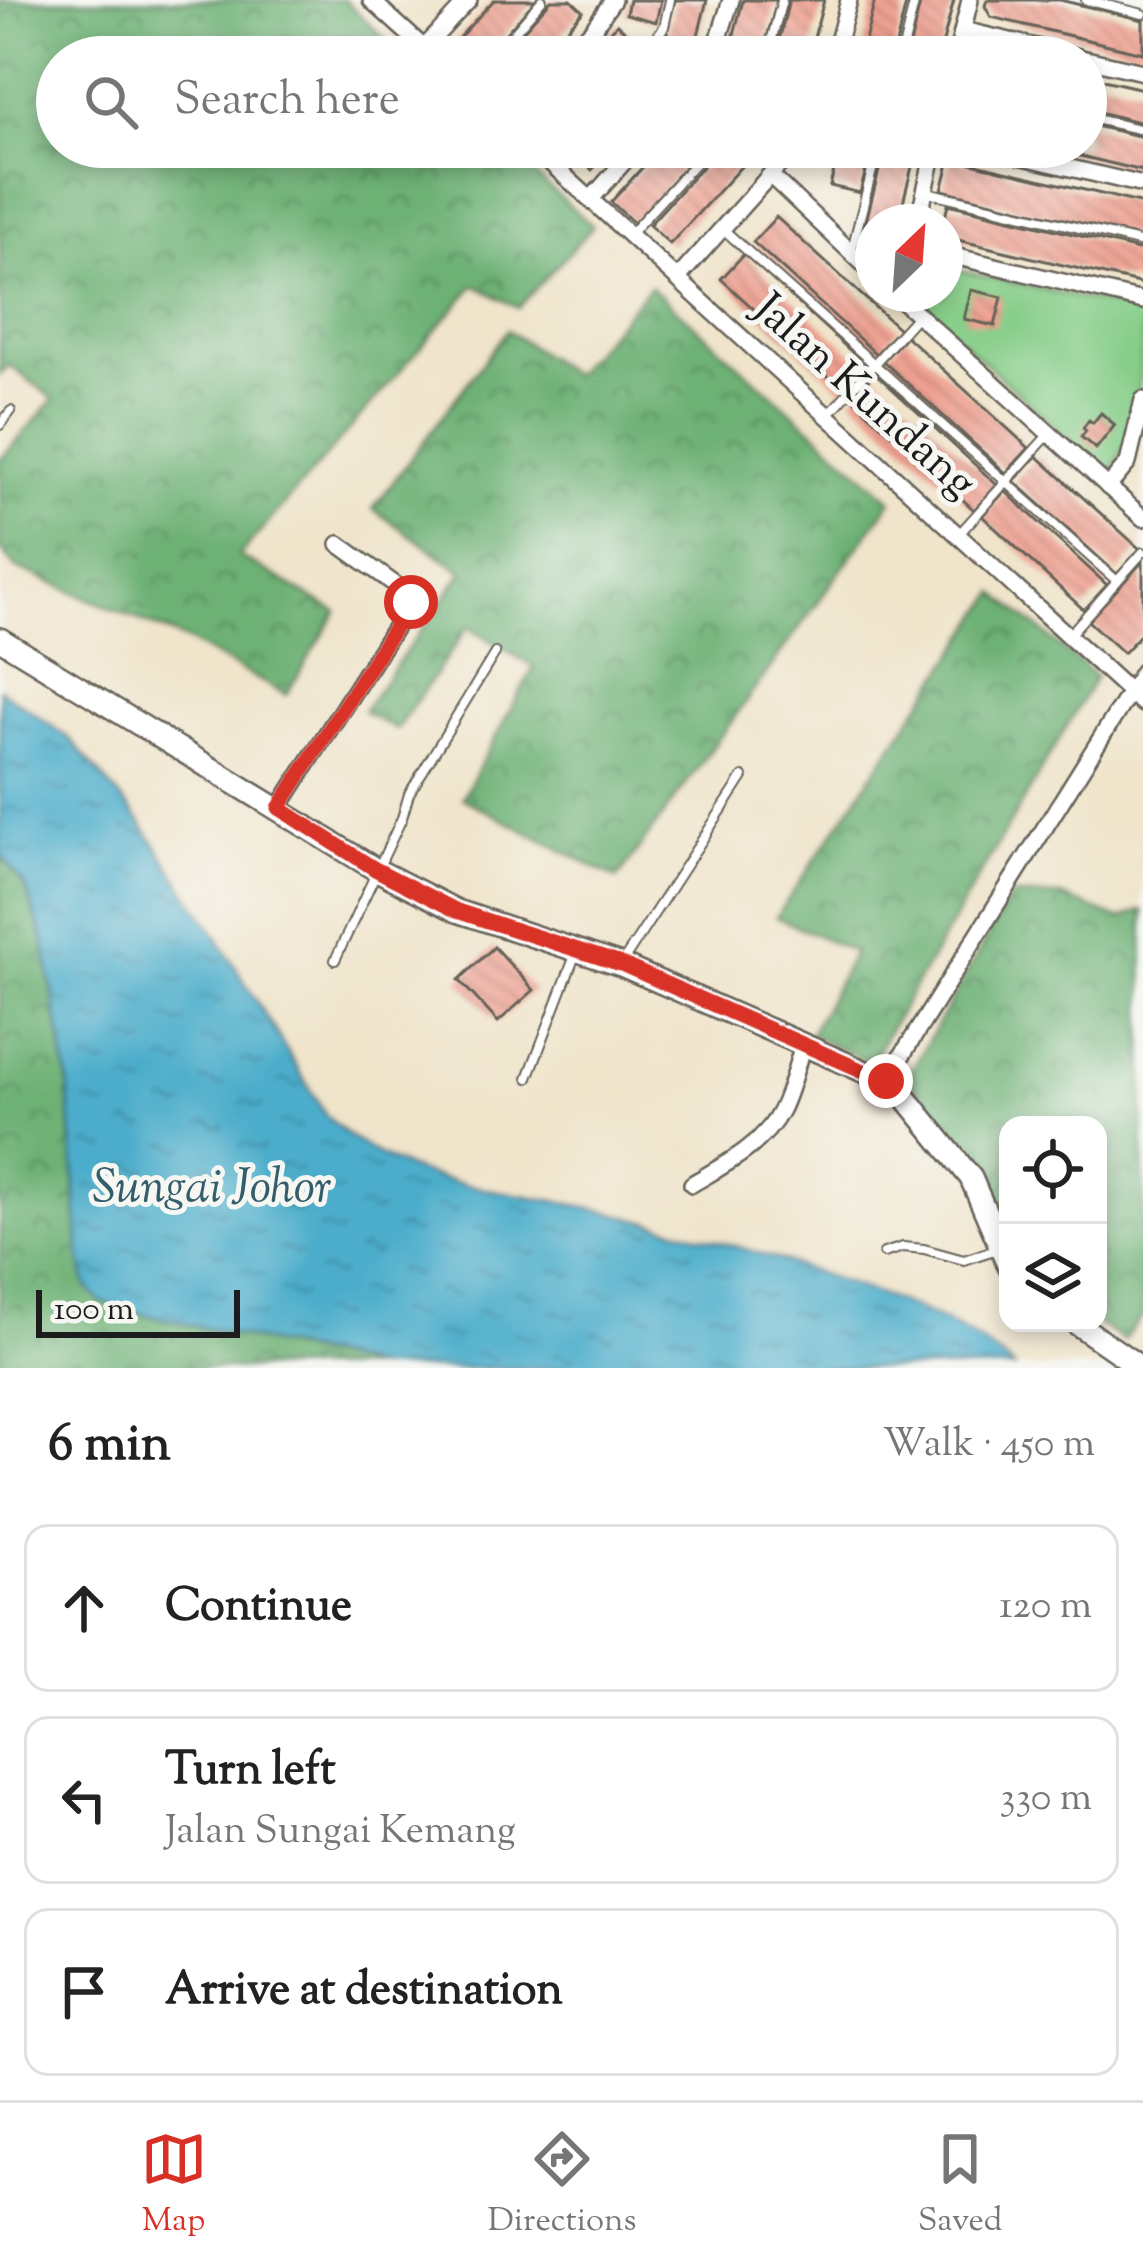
<!DOCTYPE html>
<html lang="en">
<head>
<meta charset="utf-8">
<style>
	:root { --surface:#fff; --page:#f6f6f6; --text:#222; --muted:#767676; --line:#e0e0e0; --accent:#d93025 }
	body { margin:0; font-family:"Sorts Mill Goudy",serif; background:var(--page); color:var(--text) }
	.controls { position:absolute; right:36px; bottom:36px; display:grid; overflow:hidden; border-radius:24px; box-shadow:0 6px 18px #0003 }
	.controls button { width:108px; height:108px; display:grid; place-items:center; padding:0; border:0; border-bottom:3px solid var(--line); background:var(--surface); color:var(--text); font:60px sans-serif }
	.compass { position:absolute; left:855px; top:204px; width:108px; height:108px; border-radius:50%; background:var(--surface); box-shadow:0 6px 18px #0003; rotate:25deg }
	.scale { position:absolute; left:36px; bottom:30px; width:204px; box-sizing:border-box; padding-left:12px; border:6px solid #1c1c1c; border-top:0; font-size:33px; line-height:42px; white-space:nowrap; color:#1c1c1c; -webkit-text-stroke:9px #f6f6f2; paint-order:stroke }
	.stop { position:absolute; width:36px; height:36px; margin:-27px; border:9px solid #d93025; border-radius:50%; background:#fff }
	.stop.end { background:#d93025; border-color:#fff; box-shadow:0 3px 12px #0008 }
	.list { margin:0; padding:0; list-style:none }
	h2 { display:flex; justify-content:space-between; align-items:center; height:156px; margin:0; padding:0 48px; font-size:51px }
	h2 small { font-size:39px; font-weight:400; color:var(--muted) }
	.list li { display:grid; grid-template-columns:78px 1fr auto; gap:36px; align-items:center; box-sizing:border-box; height:168px; margin:0 24px 24px; padding:0 24px; border:3px solid var(--line); border-radius:24px }
	.list b { display:block; font-size:45px; white-space:nowrap }
	.list p { margin:0; font-size:39px; white-space:nowrap; color:var(--muted) }
	.list em { font-size:39px; font-style:normal; color:var(--muted) }
	.icon { flex:none; width:66px; height:66px; fill:none; stroke:currentColor; stroke-width:2; stroke-linecap:round; stroke-linejoin:round }
	.map { position:relative; flex:none; width:1143px; height:1368px; overflow:hidden }
	.search { position:absolute; background:var(--surface); box-shadow:0 6px 18px #0003; left:36px; right:36px; top:36px; height:132px; display:flex; align-items:center; gap:30px; box-sizing:border-box; padding:0 42px; border-radius:66px; color:var(--muted); font-size:45px }
	.sheet { height:732px; background:var(--surface) }
	nav { display:flex; justify-content:space-around; align-items:center; box-sizing:border-box; height:168px; border-top:3px solid var(--line); background:var(--surface); font-size:33px; color:var(--muted) }
	nav a { display:grid; justify-items:center; gap:6px }
	nav .on { color:var(--accent) }
	.map>svg:first-child { display:block }
</style>
</head>
<body>
<div class="map">
<svg width="1143" height="1368" viewBox="0 0 1143 1368">
	<defs>
		<pattern id="forest-crowns" width="20" height="18" patternUnits="userSpaceOnUse" patternTransform="scale(3)"><rect width="20" height="18" fill="#6db175"/><path d="M2 6a3 3 0 1 1 6 0M12 15a3 3 0 1 1 6 0" fill="none" stroke="#598f5f"/></pattern>
		<pattern id="water-ripples" width="26" height="14" patternUnits="userSpaceOnUse" patternTransform="scale(3)"><rect width="26" height="14" fill="#4cadcb"/><path d="M2 4q2-2 4 0t4 0M15 11q2-2 4 0t4 0" fill="none" stroke="#3e8ca4"/></pattern>
		<pattern id="building-back-hatch" width="6" height="6" patternUnits="userSpaceOnUse" patternTransform="scale(3)"><rect width="6" height="6" fill="#eea091"/><path d="M-1 5l2 2M0 0l6 6M5-1l2 2" fill="none" stroke="#cc897c"/></pattern>
	</defs>
	<rect width="100%" height="100%" fill="#f6f6f2"/>
	<filter id="ink" filterUnits="userSpaceOnUse"><feTurbulence type="fractalNoise" baseFrequency=".00833" numOctaves="2"/><feDisplacementMap in="SourceGraphic" scale="24" xChannelSelector="R" yChannelSelector="G"/><feConvolveMatrix kernelMatrix="1 2 1 2 8 2 1 2 1" color-interpolation-filters="sRGB"/></filter>
	<filter id="wash" filterUnits="userSpaceOnUse"><feTurbulence type="fractalNoise" baseFrequency=".004" numOctaves="4" result="noise"/><feDisplacementMap in="SourceGraphic" scale="48" xChannelSelector="R" yChannelSelector="G"/><feGaussianBlur stdDeviation="2.7" result="paint"/><feColorMatrix in="noise" values="0 0 0 0 0 0 0 0 0 0 0 0 0 0 0 0 0 1.4 0 .05"/><feComposite in="paint" operator="in"/></filter>
	<g filter="url(#wash)">
		<rect width="100%" height="100%" fill="#f0e4ca"/>
		<g fill="url(#forest-crowns)" stroke="#446648" stroke-width="3">
			<path d="M0,0H345L403,57H57V147H503L593,226L518,308L475,285L239,556L337,612L286,695L184,639L17,568L0,550V460L54,399L9,365L0,375Z"/>
			<path d="M650,286L892,500L617,879L462,798L534,667L468,627L396,730L363,711L463,572L373,509L507,330L572,375Z"/>
			<path d="M996,593L1096,676L870,1063L810,1034L854,952L776,917Z"/>
			<path d="M0,854L25,886L43,937L68,1080L80,1258L99,1301L143,1314L379,1368H0Z"/>
			<path d="M1011,896H1061L1119,919L1143,910V1316L1123,1341L1097,1323L1098,1125H1008V1232L955,1134L906,1079Z"/>
		</g>
		<path fill="#87ce89" stroke="#527552" stroke-width="3" d="M945,267L1143,312C1143,361 1141,438 1107,475L910,294H945Z"/>
		<path fill="url(#water-ripples)" stroke="#346474" stroke-width="3" d="M0,689L70,739L140,821L218,938L326,1115C388,1182 487,1187 571,1204C661,1222 748,1248 835,1279C897,1301 965,1322 1014,1368H379L143,1314L99,1301L86,1285L80,1258L68,1080L43,937L25,886L0,854Z"/>
		<g id="blocks">
			<g fill="url(#building-back-hatch)">
				<path d="M494,0H536L484,57H470L454,43Z"/>
				<path d="M551,0H571L583,11L541,57H499Z"/>
				<path d="M629,0H661L656,22L626,14Z"/>
				<path d="M675,0H707L696,43L666,36Z"/>
				<path d="M743,0H777L762,57H728Z"/>
				<path d="M789,0H824L809,57H775Z"/>
				<path d="M875,0H907L893,57H861Z"/>
				<path d="M921,0H954L939,57H907Z"/>
				<path d="M987,0H1060L1143,20V53L991,17L985,6Z"/>
				<path d="M617,24L640,45L629,57H588Z"/>
				<path d="M1086,76L1143,89V123L1086,109Z"/>
				<path d="M1086,124L1143,137V171L1051,149L1086,147Z"/>
				<path d="M567,147H613L592,170Z"/>
				<path d="M661,147H703L634,223L611,202Z"/>
				<path d="M720,147H759L670,244L649,225Z"/>
				<path d="M840,147H872L860,193L830,186Z"/>
				<path d="M885,147H917L898,222H873V239L862,237Z"/>
				<path d="M955,159L1143,204V238L942,190L949,163Z"/>
				<path d="M948,204L1143,251V284L945,237L944,222Z"/>
				<path d="M776,217L899,329L876,354L753,242Z"/>
				<path d="M744,254L867,366L844,391L721,279Z"/>
				<path d="M971,290L1002,297L995,326L964,319Z"/>
				<path d="M906,336L1029,448L1006,473L883,361Z"/>
				<path d="M875,373L997,485L974,510L852,398Z"/>
				<path d="M1101,413L1115,425L1096,449L1081,437L1086,431L1083,428L1089,420L1093,423Z"/>
				<path d="M1037,456L1140,549L1117,574L1014,481Z"/>
				<path d="M1005,491L1107,585L1084,610L982,516Z"/>
				<path d="M1143,561V632L1123,653L1088,621Z"/>
				<path d="M494,947L534,990L498,1022L459,980Z"/>
			</g>
		</g>
	</g>
	<g filter="url(#ink)">
		<use href="#blocks" fill-opacity="0" stroke="#666259" stroke-width="3"/>
		<g fill="none" stroke-linecap="round" stroke-linejoin="round">
			<defs>
				<g id="lane">
					<path d="M1086,0L1143,14"/>
					<path d="M493,57L542,0"/>
					<path d="M641,57L664,27L670,0"/>
					<path d="M767,57L782,0"/>
					<path d="M901,57L915,0"/>
					<path d="M1086,117L1143,130"/>
					<path d="M927,192L1143,243"/>
					<path d="M724,230L1117,581"/>
					<path d="M630,234L710,147"/>
					<path d="M851,253L878,147"/>
					<path d="M828,415L917,316"/>
					<path d="M0,425L11,411"/>
					<path d="M960,533L1049,434"/>
					<path d="M1069,635L1143,552"/>
					<path d="M335,960L402,818L409,794L495,653"/>
					<path d="M622,963L743,777"/>
					<path d="M528,1078L576,953"/>
					<path d="M884,1253L903,1247L924,1249L964,1260L1000,1248"/>
				</g>
				<g id="street">
					<path d="M371,0L434,57"/>
					<path d="M963,30L1079,57"/>
					<path d="M424,48L469,0"/>
					<path d="M565,57L593,29L613,0"/>
					<path d="M713,57L731,0"/>
					<path d="M834,57L849,0"/>
					<path d="M956,57L970,0"/>
					<path d="M1086,59L1143,72"/>
					<path d="M533,147L1143,704"/>
					<path d="M981,147L1143,185"/>
					<path d="M770,175L873,273"/>
					<path d="M591,199L637,147"/>
					<path d="M918,222L935,147"/>
					<path d="M945,254L1143,301"/>
					<path d="M678,278L795,147"/>
					<path d="M895,294L1143,518"/>
					<path d="M1108,487L1128,463L1143,400"/>
					<path d="M279,808L411,602V596L339,544"/>
					<path d="M886,1081L1143,671"/>
					<path d="M692,1184C724,1165 764,1145 781,1110C791,1090 796,1066 803,1045"/>
				</g>
				<g id="secondary">
					<path d="M0,639L375,869L457,911L621,965L886,1081L906,1098L971,1178L1008,1264"/>
					<path d="M1076,1323L1141,1368"/>
				</g>
			</defs>
			<use href="#lane" stroke="#666259" stroke-width="12"/>
			<use href="#street" stroke="#666259" stroke-width="20"/>
			<use href="#secondary" stroke="#666259" stroke-width="26"/>
			<use href="#lane" stroke="#fff" stroke-width="8"/>
			<use href="#street" stroke="#fff" stroke-width="15"/>
			<use href="#secondary" stroke="#fff" stroke-width="21"/>
		</g>
	</g>
	<g fill="none" stroke-linecap="round" stroke-linejoin="round" filter="url(#ink)">
		<path stroke="#d93025" stroke-width="15" d="M411,602L279,808L375,869L457,911L621,964L886,1081"/>
	</g>
	<g text-anchor="middle" dominant-baseline="central" stroke-width="10" stroke-linejoin="round" paint-order="stroke">
		<g font-size="45" fill="#1c1c1c" stroke="#f6f6f2">
			<text transform="translate(863 398) rotate(42)">Jalan Kundang</text>
		</g>
		<g font-size="48" font-style="italic" fill="#325d6b" stroke="#f6f6f2">
			<text x="212" y="1189">Sungai Johor</text>
		</g>
	</g>
</svg>
<div class="controls">
<button><svg class="icon" aria-label="locate" viewBox="0 0 24 24"><circle cx="12" cy="12" r="6"/><path d="M12 2v4M12 18v4M2 12h4M18 12h4"/></svg></button>
<button><svg class="icon" aria-label="layers" viewBox="0 0 24 24"><path d="M12 4l9 5-9 5-9-5zM3 14l9 5 9-5"/></svg></button>
</div>
<svg class="compass" viewBox="-18 -18 36 36"><path d="M0-13l5 13h-10z" fill="#e53935"/><path d="M0 13l5-13h-10z" fill="#767676"/></svg>
<div class="scale">100 m</div>
<div class="stop" style="left:411px;top:602px"></div>
<div class="stop end" style="left:886px;top:1081px"></div>
<div class="search"><svg class="icon" aria-label="search" viewBox="0 0 24 24"><circle cx="10" cy="10" r="6"/><path d="M15 15l6 6"/></svg>Search here</div>
</div>
<section class="sheet">
<h2>6 min<small>Walk · 450 m</small></h2>
<ul class="list">
<li><svg class="icon" aria-label="ahead" viewBox="0 0 24 24"><path d="M12 20V5M6 11l6-6 6 6"/></svg><div><b>Continue</b></div><em>120 m</em></li>
<li><svg class="icon" aria-label="left" viewBox="0 0 24 24"><path d="M17 20v-9H6M10 6l-5 5 5 5"/></svg><div><b>Turn left</b><p>Jalan Sungai Kemang</p></div><em>330 m</em></li>
<li><svg class="icon" aria-label="arrive" viewBox="0 0 24 24"><path d="M6 21V4h12l-3 4 3 4H6"/></svg><div><b>Arrive at destination</b></div></li>
</ul>
</section>
<nav>
<a class="on"><svg class="icon" aria-label="map" viewBox="0 0 24 24"><path d="M3 6l6-2 6 2 6-2v14l-6 2-6-2-6 2zM9 4v14M15 6v14"/></svg>Map</a>
<a><svg class="icon" aria-label="directions" viewBox="0 0 24 24"><path d="M12 3l9 9-9 9-9-9zM9 14v-3h6M13 9l2 2-2 2"/></svg>Directions</a>
<a><svg class="icon" aria-label="saved" viewBox="0 0 24 24"><path d="M7 4h10v16l-5-4-5 4z"/></svg>Saved</a>
</nav>
</body>
</html>
